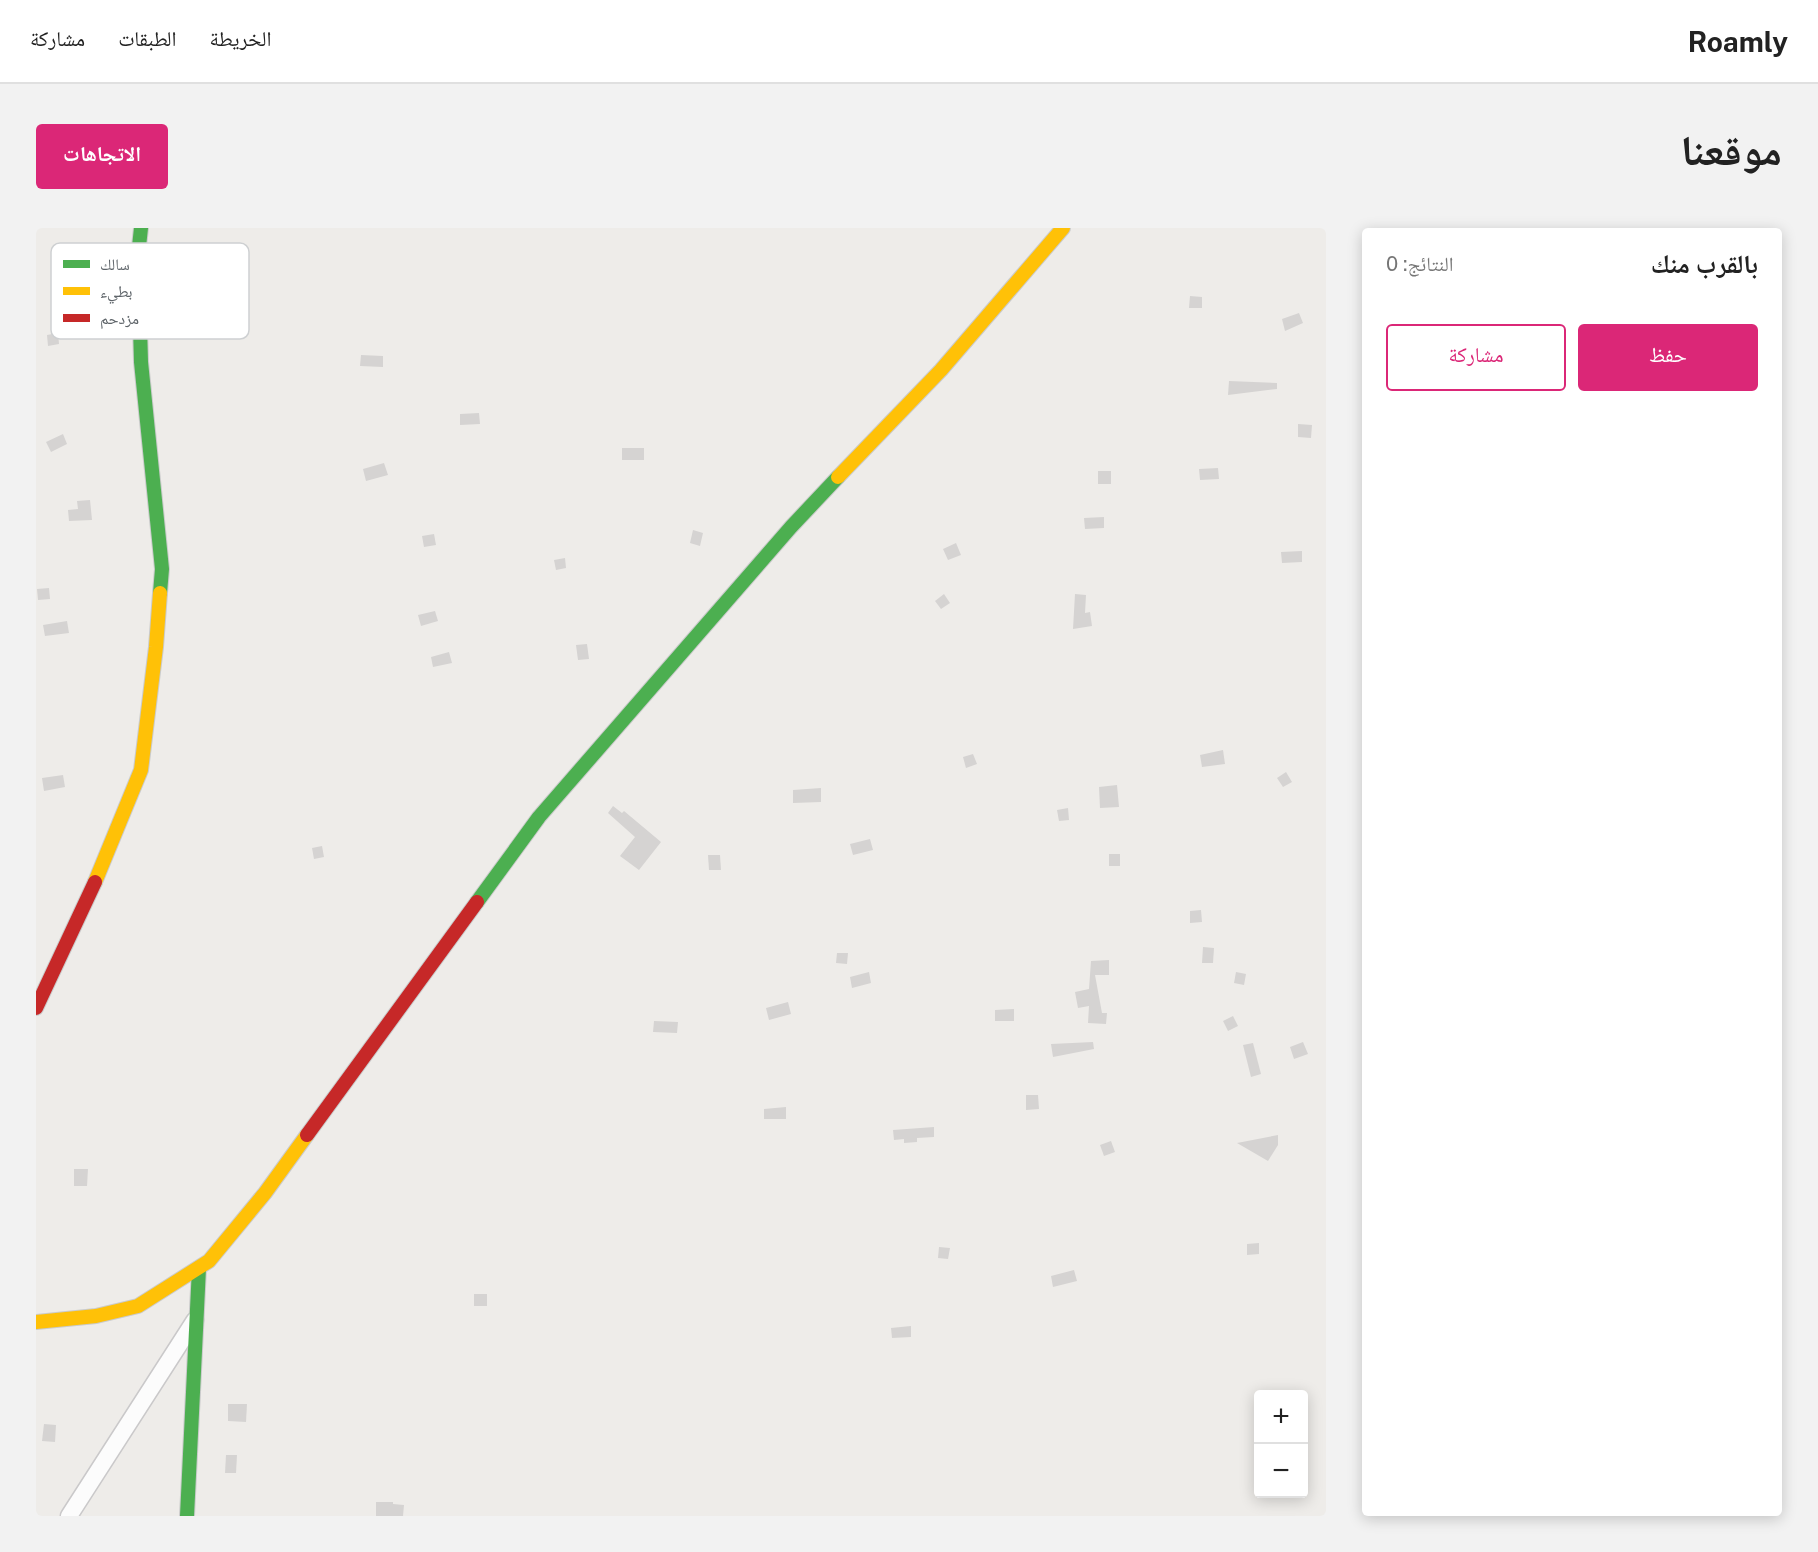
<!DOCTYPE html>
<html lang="ar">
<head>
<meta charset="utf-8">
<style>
	:root { --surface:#fff; --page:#f2f2f2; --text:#222; --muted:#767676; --line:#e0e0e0; --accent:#db2777 }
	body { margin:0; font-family:"Public Sans","Noto Naskh Arabic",sans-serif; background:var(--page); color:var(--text); direction:rtl }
	.controls { position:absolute; right:18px; bottom:18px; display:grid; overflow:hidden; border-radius:6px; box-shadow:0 3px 15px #0003 }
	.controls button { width:54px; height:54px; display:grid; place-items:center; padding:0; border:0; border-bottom:2px solid var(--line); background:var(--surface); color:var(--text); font:30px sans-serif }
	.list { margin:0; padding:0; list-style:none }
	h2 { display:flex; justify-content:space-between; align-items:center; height:78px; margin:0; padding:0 24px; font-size:26px }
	h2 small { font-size:20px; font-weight:400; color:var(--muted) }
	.actions { display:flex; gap:12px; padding:18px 24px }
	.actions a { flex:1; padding:14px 0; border:2px solid var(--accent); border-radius:6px; text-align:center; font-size:21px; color:var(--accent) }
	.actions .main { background:var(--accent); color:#fff }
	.map { position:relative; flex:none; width:1290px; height:1288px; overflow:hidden; direction:ltr; border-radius:6px }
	header { display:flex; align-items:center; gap:36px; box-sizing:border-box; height:84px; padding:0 30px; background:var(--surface); border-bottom:2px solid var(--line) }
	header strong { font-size:28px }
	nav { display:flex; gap:33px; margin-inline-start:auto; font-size:21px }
	.intro { display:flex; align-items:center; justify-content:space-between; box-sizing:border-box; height:144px; padding:0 36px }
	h1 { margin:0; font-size:42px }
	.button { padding:15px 27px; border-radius:6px; background:var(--accent); color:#fff; font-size:21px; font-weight:700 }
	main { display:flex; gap:36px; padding:0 36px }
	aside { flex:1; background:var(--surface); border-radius:6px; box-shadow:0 3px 15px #0003 }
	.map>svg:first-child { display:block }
</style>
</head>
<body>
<header>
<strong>Roamly</strong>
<nav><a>الخريطة</a><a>الطبقات</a><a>مشاركة</a></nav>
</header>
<div class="intro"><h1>موقعنا</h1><a class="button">الاتجاهات</a></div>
<main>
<aside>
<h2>بالقرب منك<small>النتائج: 0</small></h2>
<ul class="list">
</ul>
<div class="actions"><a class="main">حفظ</a><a>مشاركة</a></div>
</aside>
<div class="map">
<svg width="1290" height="1288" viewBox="0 0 1290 1288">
	<rect width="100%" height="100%" fill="#eeece9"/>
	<g fill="#d5d3d2">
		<path d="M1154,68L1166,69V80H1153Z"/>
		<path d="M1263,85L1267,95L1249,103L1246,91Z"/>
		<path d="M22,105L23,116L12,118L11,107Z"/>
		<path d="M325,127L347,128V139L324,138Z"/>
		<path d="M1193,153L1241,155V161L1192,167Z"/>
		<path d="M443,185L444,196L424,197V186Z"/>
		<path d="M1262,196L1276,197L1275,210L1262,209Z"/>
		<path d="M27,206L31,216L15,224L10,214Z"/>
		<rect x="586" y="220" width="22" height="12"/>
		<path d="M348,235L352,247L330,253L327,241Z"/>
		<path d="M1182,240L1183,251L1164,252L1163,241Z"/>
		<rect x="1062" y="243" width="13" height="13"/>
		<path d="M54,272L56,292L33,293L32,282L42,281L41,273Z"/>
		<path d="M1068,289V300L1049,301L1048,290Z"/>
		<path d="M657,302L667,305L664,318L654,315Z"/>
		<path d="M398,306L400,317L388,319L386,308Z"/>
		<path d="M920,315L925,327L912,332L907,321Z"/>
		<path d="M1266,323V334L1246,335L1245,324Z"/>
		<path d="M529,330L530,340L520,342L518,332Z"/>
		<path d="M13,360L14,371L2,372L1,361Z"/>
		<path d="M908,366L914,375L905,381L899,373Z"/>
		<path d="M1039,366L1050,367L1049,385L1054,384L1056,398L1037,401Z"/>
		<path d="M399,383L402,393L385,398L382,387Z"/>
		<path d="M31,393L33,405L9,408L7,397Z"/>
		<path d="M551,416L553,431L542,432L540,417Z"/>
		<path d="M413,424L416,435L397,439L395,429Z"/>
		<path d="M1187,522L1189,536L1166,539L1164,527Z"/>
		<path d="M937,526L941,536L930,540L927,529Z"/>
		<path d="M1250,544L1256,554L1247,559L1241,550Z"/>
		<path d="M27,547L29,559L8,563L6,550Z"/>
		<path d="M1081,557L1083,579L1064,580L1063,559Z"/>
		<path d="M785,560V574L757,575V562Z"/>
		<path d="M577,578L586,585L588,583L625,614L603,642L584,628L599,609L572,585Z"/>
		<path d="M1032,580L1033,592L1023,593L1021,582Z"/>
		<path d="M834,611L837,622L817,627L814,616Z"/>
		<path d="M286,618L288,629L278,631L276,620Z"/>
		<rect x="1073" y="626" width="11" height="12"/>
		<path d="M672,627H684L685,642H673Z"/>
		<path d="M1165,682L1166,694L1154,695V683Z"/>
		<path d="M1167,719L1178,720L1177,735H1166Z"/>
		<path d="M801,725H812L811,736L800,735Z"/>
		<path d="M1073,732V747H1059L1066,785H1071L1070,796L1052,795L1053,778L1042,780L1039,764L1053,761L1055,733Z"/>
		<path d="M833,744L835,755L816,760L814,749Z"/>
		<path d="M1200,744L1210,746L1208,757L1198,755Z"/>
		<path d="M752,774L755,786L733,792L730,780Z"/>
		<path d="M978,781V793H959V782Z"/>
		<path d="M1197,788L1202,798L1192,803L1187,793Z"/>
		<path d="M618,793L642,794L641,805L617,804Z"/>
		<path d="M1057,814L1058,821L1017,829L1015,816Z"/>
		<path d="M1267,814L1272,826L1258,831L1254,819Z"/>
		<path d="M1217,815L1225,846L1215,849L1207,817Z"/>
		<path d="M990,867H1002L1003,881L990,882Z"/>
		<path d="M750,879V891H728V881Z"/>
		<path d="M898,899V909L881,910V914L868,915V911L858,912L857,902Z"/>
		<path d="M1242,907V917L1232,933L1201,915Z"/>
		<path d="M1075,913L1079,924L1068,928L1064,917Z"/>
		<path d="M38,941H52L51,958H38Z"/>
		<path d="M1223,1015V1026L1211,1027V1016Z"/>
		<path d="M903,1019L914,1020L912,1031L902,1030Z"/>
		<path d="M1038,1042L1041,1053L1017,1059L1015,1048Z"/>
		<rect x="438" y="1066" width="13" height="12"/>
		<path d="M875,1098V1109L856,1110L855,1100Z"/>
		<path d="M192,1176H211L210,1194L192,1193Z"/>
		<path d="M8,1196L20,1197L19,1214L6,1213Z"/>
		<path d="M190,1227H201L200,1245H189Z"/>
		<path d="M340,1274H357V1276L368,1277L367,1288H340Z"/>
	</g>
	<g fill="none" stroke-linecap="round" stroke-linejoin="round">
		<defs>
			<path id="street" d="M33,1288L159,1092"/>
			<g id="fast">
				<path d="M105,0L102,28L105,134L126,341L124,365"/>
				<path d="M441,674L503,589L755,299L802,249"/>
				<path d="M151,1288L163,1040"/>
			</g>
			<g id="slow">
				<path d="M802,249L905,142L1027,0"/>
				<path d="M59,654L105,542L120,419L124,365"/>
				<path d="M0,1094L60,1088L102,1078L173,1033L229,965L271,907"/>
			</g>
			<g id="jam">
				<path d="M0,780L59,654"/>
				<path d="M271,907L441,674"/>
			</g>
		</defs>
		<use href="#street" stroke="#cac9ca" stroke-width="19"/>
		<use href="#fast" stroke="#cacbcb" stroke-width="16"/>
		<use href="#slow" stroke="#cacbcb" stroke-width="16"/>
		<use href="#jam" stroke="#cacbcb" stroke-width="16"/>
		<use href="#street" stroke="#fcfcfc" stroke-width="16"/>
		<use href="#fast" stroke="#4caf50" stroke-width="14"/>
		<use href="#slow" stroke="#ffc107" stroke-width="14"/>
		<use href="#jam" stroke="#c62828" stroke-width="14"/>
	</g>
	<rect x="15" y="15" width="198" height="96" rx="9" fill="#fff" stroke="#ced0d2" stroke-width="1.5"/>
	<rect x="27" y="32" width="27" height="8" fill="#4caf50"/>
	<rect x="27" y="59" width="27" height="8" fill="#ffc107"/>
	<rect x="27" y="86" width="27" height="8" fill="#c62828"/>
	<g font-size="16" fill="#5d6368">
		<text x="64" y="42">سالك</text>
		<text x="64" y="69">بطيء</text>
		<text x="64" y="96">مزدحم</text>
	</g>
</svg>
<div class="controls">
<button>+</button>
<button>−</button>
</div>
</div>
</main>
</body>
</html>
